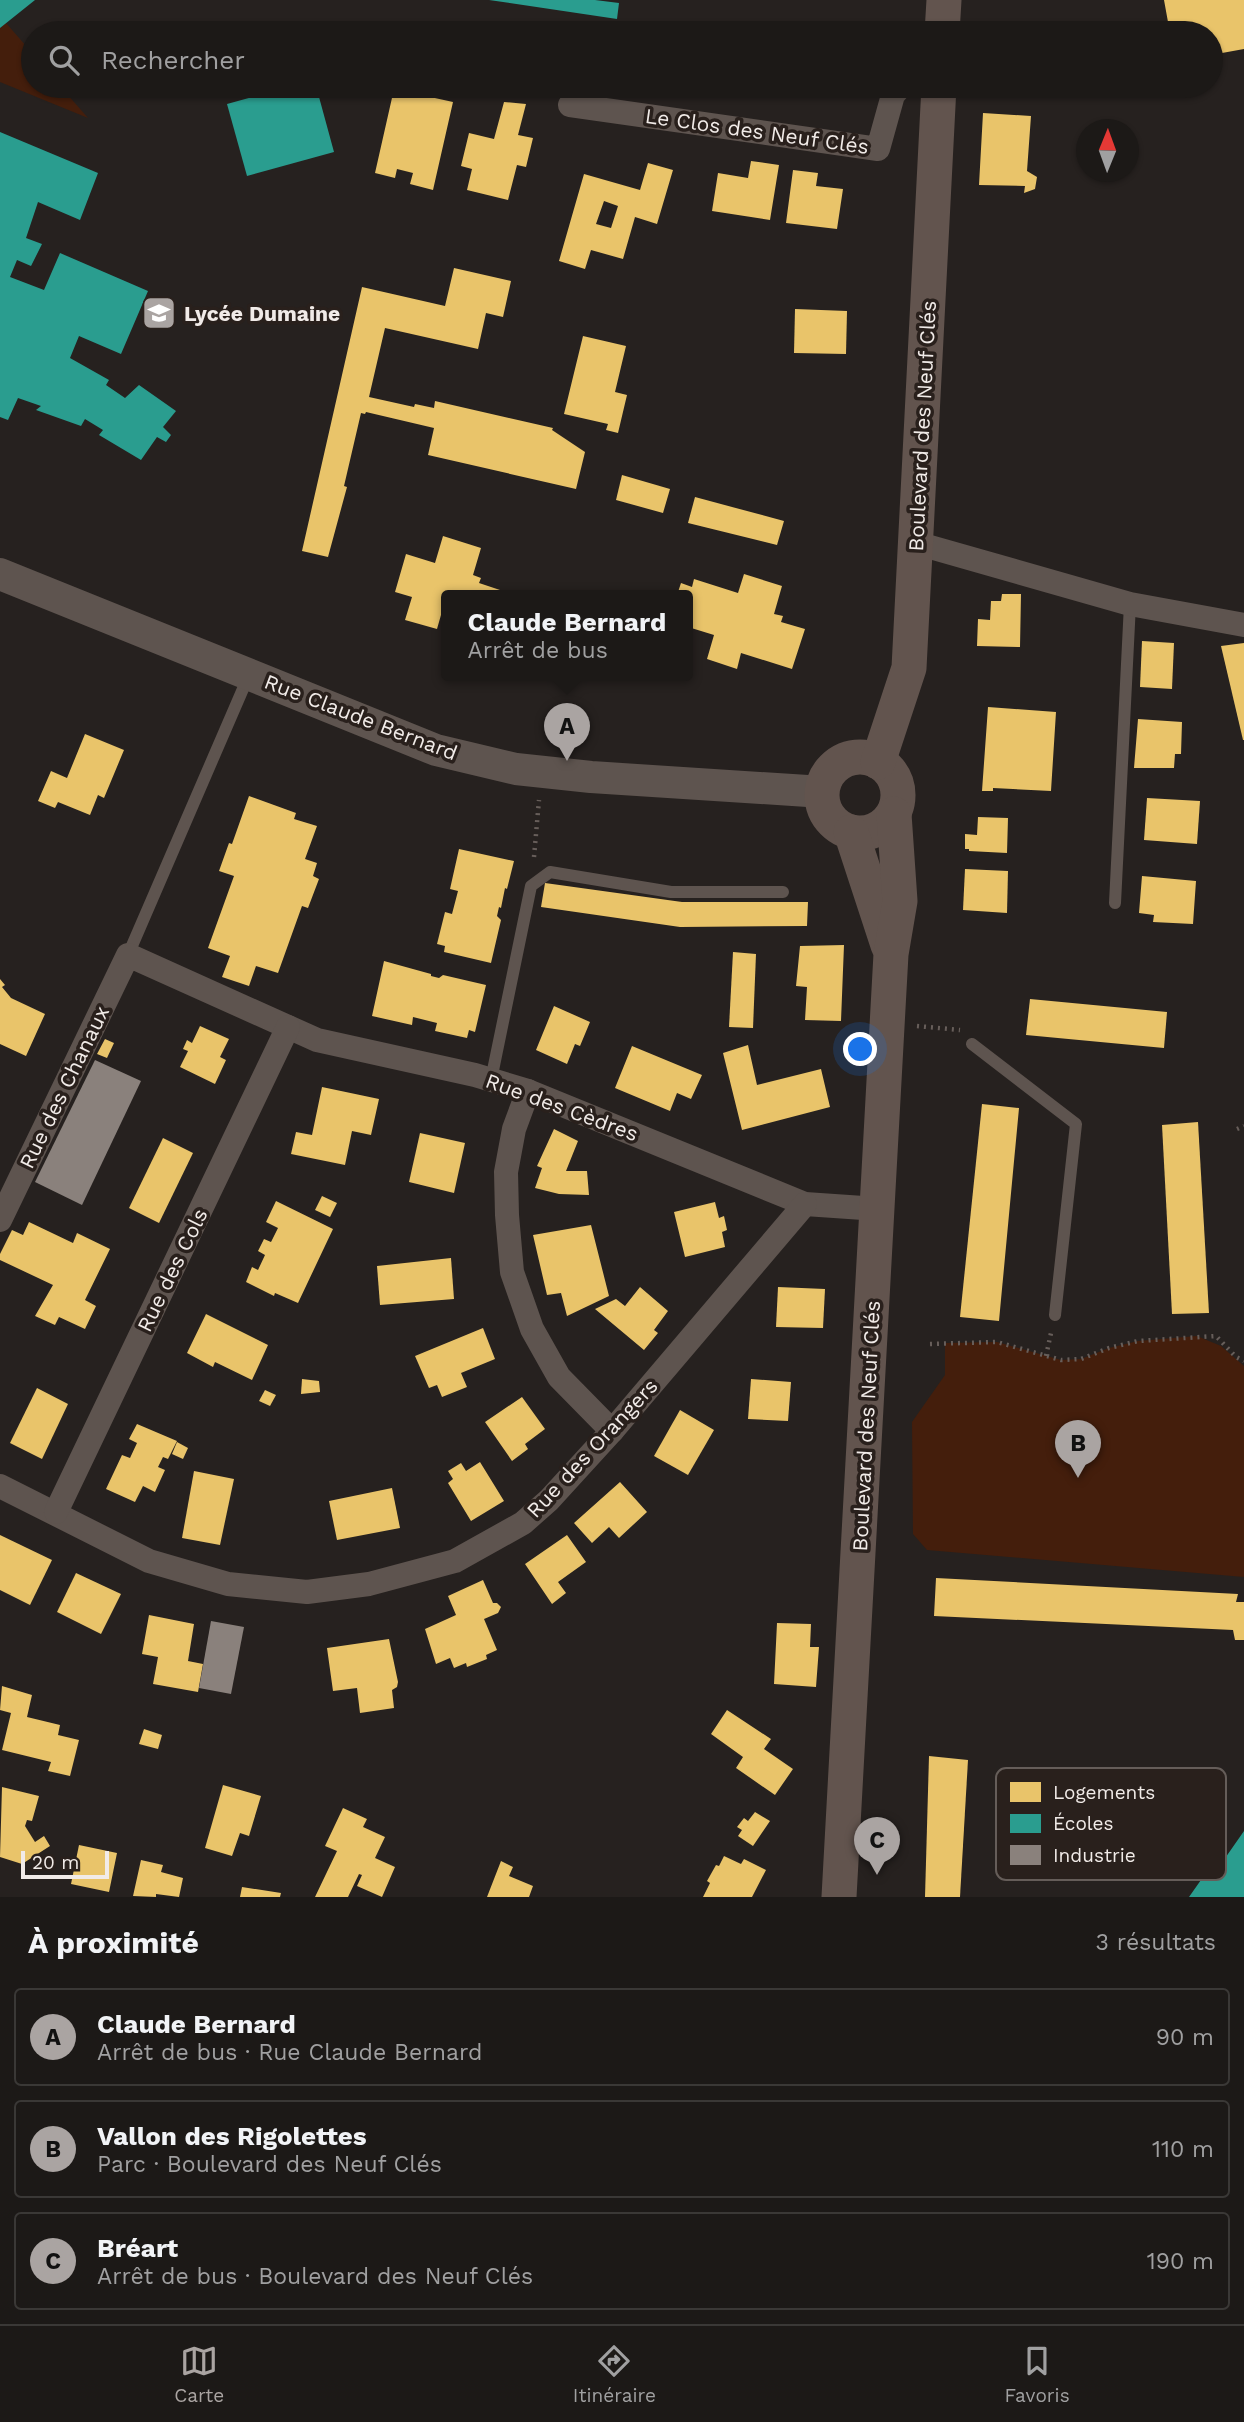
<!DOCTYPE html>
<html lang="fr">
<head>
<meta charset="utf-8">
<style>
	:root { --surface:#1c1917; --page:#252220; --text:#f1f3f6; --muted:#a0a0a1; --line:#3a3836; --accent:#aaa4a2 }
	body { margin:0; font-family:"Work Sans",sans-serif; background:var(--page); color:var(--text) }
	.compass { position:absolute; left:1076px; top:119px; width:63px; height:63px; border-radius:50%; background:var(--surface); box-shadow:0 2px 5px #0004; rotate:1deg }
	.scale { position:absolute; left:21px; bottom:18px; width:88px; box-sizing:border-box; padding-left:7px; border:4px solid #f1ebe8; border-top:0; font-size:19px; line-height:24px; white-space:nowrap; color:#f1ebe8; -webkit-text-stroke:5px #29201c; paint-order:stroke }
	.you { position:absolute; left:861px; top:1050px; width:24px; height:24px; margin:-18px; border:5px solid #fff; border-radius:50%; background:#1a73e8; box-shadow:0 0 0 10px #1a73e833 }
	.badge { display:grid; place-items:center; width:46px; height:46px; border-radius:50%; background:var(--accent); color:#111; font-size:23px; font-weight:700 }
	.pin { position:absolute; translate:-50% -58px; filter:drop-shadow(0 2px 4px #0008) }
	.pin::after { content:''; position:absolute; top:37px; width:24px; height:21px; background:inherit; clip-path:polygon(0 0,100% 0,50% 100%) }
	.popup { position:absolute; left:441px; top:590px; width:252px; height:91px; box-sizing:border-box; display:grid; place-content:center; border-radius:7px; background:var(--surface); filter:drop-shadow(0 2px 5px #0005); font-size:23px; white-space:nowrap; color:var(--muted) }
	.popup b { font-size:26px; color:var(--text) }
	.popup::after { content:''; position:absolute; left:50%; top:100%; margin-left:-14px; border:14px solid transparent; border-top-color:var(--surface) }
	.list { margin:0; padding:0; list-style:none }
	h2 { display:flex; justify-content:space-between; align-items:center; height:91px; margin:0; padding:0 28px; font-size:30px }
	h2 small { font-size:23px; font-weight:400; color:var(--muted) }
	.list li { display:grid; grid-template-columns:46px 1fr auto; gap:21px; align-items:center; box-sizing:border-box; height:98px; margin:0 14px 14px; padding:0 14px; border:2px solid var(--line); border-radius:7px }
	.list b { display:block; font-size:26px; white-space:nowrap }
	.list p { margin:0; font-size:23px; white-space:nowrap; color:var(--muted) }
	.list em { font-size:23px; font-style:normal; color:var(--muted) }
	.icon { flex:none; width:38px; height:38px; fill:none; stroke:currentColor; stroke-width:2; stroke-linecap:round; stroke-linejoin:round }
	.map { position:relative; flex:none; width:1244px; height:1897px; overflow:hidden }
	.search { position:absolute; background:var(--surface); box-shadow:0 2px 5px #0004; left:21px; right:21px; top:21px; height:77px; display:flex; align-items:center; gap:18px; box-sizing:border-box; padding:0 24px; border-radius:38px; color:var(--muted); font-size:26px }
	.sheet { height:427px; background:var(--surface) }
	nav { display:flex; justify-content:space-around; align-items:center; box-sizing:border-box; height:98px; border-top:2px solid var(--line); background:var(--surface); font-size:19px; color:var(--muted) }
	nav a { display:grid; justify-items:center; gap:4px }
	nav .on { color:var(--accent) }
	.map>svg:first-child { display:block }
</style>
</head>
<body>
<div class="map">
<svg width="1244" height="1897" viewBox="0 0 1244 1897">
	<rect width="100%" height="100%" fill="#26211f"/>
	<g fill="#441e0c">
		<path d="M6,23L33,54V86H60L88,118L0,82V28Z"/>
		<path d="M1197,1336L1221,1346L1244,1366V1577L927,1550L913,1534L912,1422L945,1375V1343L997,1342L1061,1360L1081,1359L1109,1348L1138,1341Z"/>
	</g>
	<g fill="#e9c46a" fill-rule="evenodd">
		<path d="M1164,0H1244V49L1211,55V33H1170Z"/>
		<path d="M394,89L453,102L433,190L410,184L413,173L397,169L395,178L375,173Z"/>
		<path d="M504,102L526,104L518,135L533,138L526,167L517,165L508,200L467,190L472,169L461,166L469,133L494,139Z"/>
		<path d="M983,113L1031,116L1027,171L1037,177L1035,189L1024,193L1025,186L979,185Z"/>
		<path d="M751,161L779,165L770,220L712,211L718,173L748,178Z"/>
		<path d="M648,163L673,170L657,224L635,217L623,259L591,250L585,269L559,261L584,174L640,190ZM604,201L618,206L611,228L596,224Z"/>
		<path d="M793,170L818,173L816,186L843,189L837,229L786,223Z"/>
		<path d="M454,268L511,281L503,317L486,313L478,349L385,328L369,397L414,407L415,404L434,408L435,401L553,428L552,430L585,452L576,489L428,455L434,428L366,412L365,414L361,413L344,486L347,487L328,557L302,551L362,287L445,306Z"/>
		<path d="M795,309L847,311L846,354L794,353Z"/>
		<path d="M583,336L626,346L615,392L627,395L618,433L606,430L608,424L564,414Z"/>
		<path d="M622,475L670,489L663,513L616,500Z"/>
		<path d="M695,497L784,521L777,545L688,523Z"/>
		<path d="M443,536L481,548L473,575L481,578L479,583L503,591L502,595H446V617L441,615L437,629L405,620L412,597L395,592L406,554L435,563Z"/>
		<path d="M744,574L782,586L774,614L783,616L781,622L805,629L792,669L741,653L737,669L707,659L714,635L688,627V595H677L681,583L692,587L694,579L738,593Z"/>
		<path d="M1002,594H1021L1020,647L977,646L978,619L990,620L991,601H1001Z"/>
		<path d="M1142,641L1174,643L1172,689L1140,687Z"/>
		<path d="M1244,643V740H1243L1221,646Z"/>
		<path d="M988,707L1056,712L1051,791L993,788V791H982Z"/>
		<path d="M1138,719L1182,722L1181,754H1175L1174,768H1134Z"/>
		<path d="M85,734L124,750L104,798L98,795L90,815L58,802L55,808L38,801L51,771L67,778Z"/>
		<path d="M249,796L296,813L294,819L317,826L305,859L317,863L313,876L319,879L308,908L302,906L278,973L256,966L249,986L222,977L230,956L208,948L234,876L219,871L229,843L232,844Z"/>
		<path d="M1147,798L1200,801L1197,844L1144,840Z"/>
		<path d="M978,817L1008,818L1007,853L969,851V849H965V834L977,835Z"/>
		<path d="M459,849L514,861L507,889L505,888L501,908L499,907L497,916L501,920L491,963L444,952L445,946L437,944L445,912L452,914L458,891L450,889Z"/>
		<path d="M965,869L1008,871L1007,913L963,910Z"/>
		<path d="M1142,876L1196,881L1193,924L1153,922L1154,915L1139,913Z"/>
		<path d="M545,883L682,902H808L807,926L680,927L541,907Z"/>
		<path d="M844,945L841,1021L805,1020L807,987L796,986L800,946Z"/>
		<path d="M733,952L756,954L753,1028L729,1027Z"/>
		<path d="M384,961L431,974V976L439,978L443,975L486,985L475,1032L469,1030L467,1038L435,1031L437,1023L413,1017L412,1025L372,1016Z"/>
		<path d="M0,979L5,985L2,987L11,998L45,1014L26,1056L0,1044Z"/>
		<path d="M1030,999L1167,1012L1164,1048L1026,1035Z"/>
		<path d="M554,1006L590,1022L580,1046L575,1044L567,1064L536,1050Z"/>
		<path d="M200,1026L229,1039L220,1057L226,1060L215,1084L180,1067L188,1051L183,1049L187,1040L192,1043Z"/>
		<path d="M105,1039L114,1043L107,1058L97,1054Z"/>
		<path d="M748,1045L757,1085L821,1069L830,1107L742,1130L723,1053Z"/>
		<path d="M632,1046L702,1075L691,1099L677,1093L670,1111L615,1088Z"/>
		<path d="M322,1087L379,1099L371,1135L352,1131L345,1165L291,1154L296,1132L312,1135Z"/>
		<path d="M982,1104L1019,1108L999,1321L960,1317Z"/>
		<path d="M1198,1122L1209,1313L1172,1314L1162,1125Z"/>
		<path d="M554,1129L578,1141L566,1171H587L589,1195L559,1194L535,1188L542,1168L537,1166Z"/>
		<path d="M420,1133L465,1143L454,1193L409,1182Z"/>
		<path d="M163,1138L193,1153L159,1223L129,1208Z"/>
		<path d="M322,1196L337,1203L330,1217L315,1210Z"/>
		<path d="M276,1201L333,1229L298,1303L275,1293L274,1296L246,1282L252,1267L258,1270L265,1255L258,1251L264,1239L271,1242L278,1228L266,1222Z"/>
		<path d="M715,1202L719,1218L724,1216L727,1230L722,1232L725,1247L685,1257L674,1212Z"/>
		<path d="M29,1222L73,1243L77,1233L110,1249L85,1300L96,1306L85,1329L59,1317L55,1325L35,1316L53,1285L0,1260V1254L12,1230L23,1235Z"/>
		<path d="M591,1225L609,1296L567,1316L561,1293L547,1295L533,1235Z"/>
		<path d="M451,1258L454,1299L380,1305L377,1266Z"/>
		<path d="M640,1287L668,1311L654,1330L658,1333L644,1350L595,1309L616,1299L625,1306Z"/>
		<path d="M778,1287L825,1289L823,1328L776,1327Z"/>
		<path d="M206,1314L268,1345L252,1380L215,1362L213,1367L187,1353Z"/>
		<path d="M483,1328L495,1359L461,1373L467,1387L442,1397L437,1385L429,1388L415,1356Z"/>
		<path d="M302,1379L319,1381L320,1392L301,1394Z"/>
		<path d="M751,1379L791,1382L788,1421L748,1419Z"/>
		<path d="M37,1388L68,1404L42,1459L10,1443Z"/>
		<path d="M265,1390L276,1395L270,1406L259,1401Z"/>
		<path d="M522,1397L545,1429L525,1444L528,1449L512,1461L485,1422Z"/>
		<path d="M680,1410L714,1430L688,1475L654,1456Z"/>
		<path d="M137,1424L177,1441L168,1459L163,1457L158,1467L165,1470L155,1492L143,1486L135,1502L106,1489L122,1455L130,1458L137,1443L129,1439Z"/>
		<path d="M177,1442L188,1448L183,1459L172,1454Z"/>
		<path d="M480,1462L504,1501L471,1521L448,1483L453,1479L448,1471L461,1463L466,1471Z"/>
		<path d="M194,1471L234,1479L220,1545L182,1538Z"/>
		<path d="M620,1482L647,1512L619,1538L609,1527L592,1543L574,1523Z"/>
		<path d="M392,1488L400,1528L337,1540L329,1501Z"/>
		<path d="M0,1535L52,1560L30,1605L0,1590Z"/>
		<path d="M567,1535L586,1562L558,1582L566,1593L552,1604L525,1564Z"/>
		<path d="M76,1573L121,1594L101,1634L57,1612Z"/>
		<path d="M936,1578L1238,1594L1236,1602H1244V1640H1235L1233,1630L934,1616Z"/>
		<path d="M483,1580L493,1603H497L501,1607L498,1613L484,1619L497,1650L486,1655L487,1659L467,1667L466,1663L454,1668L450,1658L436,1664L425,1629L456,1615L448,1596Z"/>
		<path d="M149,1615L194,1624L188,1661L203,1664L198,1692L153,1684L158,1657L142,1654Z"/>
		<path d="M777,1623L811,1624L810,1647H819L816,1687L774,1684Z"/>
		<path d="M389,1639L398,1682L397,1687L392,1690L394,1708L360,1713L357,1688L333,1691L327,1648Z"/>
		<path d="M2,1686L32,1695L27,1717L60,1725L58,1735L79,1740L70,1776L48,1771L51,1762L2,1750L11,1713L0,1710Z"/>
		<path d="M727,1710L771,1739L764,1749L793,1769L775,1795L736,1768L743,1757L711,1734Z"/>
		<path d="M144,1729L162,1735L158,1749L139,1744Z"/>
		<path d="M929,1756L968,1760L960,1897H925Z"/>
		<path d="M223,1785L261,1796L249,1836L240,1833L232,1856L205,1848Z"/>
		<path d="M2,1787L39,1796L32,1821L27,1820L25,1826L35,1842L44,1836L50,1846L22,1864L0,1857Z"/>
		<path d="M343,1808L367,1819L363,1827L385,1837L375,1858L395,1867L382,1897L357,1886L362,1875L359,1874L348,1897H315L337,1851L325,1846Z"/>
		<path d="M755,1812L770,1821L753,1846L738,1836L742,1830L737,1827L744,1818L748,1821Z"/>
		<path d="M79,1845L117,1853L109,1892L71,1884Z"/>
		<path d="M724,1856L741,1864L744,1859L766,1870L752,1897H703L710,1883L707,1881L716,1865L719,1866Z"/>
		<path d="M141,1860L163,1865L161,1872L183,1878L179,1897L156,1894V1897L133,1896Z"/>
		<path d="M501,1861L513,1867L509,1876L533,1886L529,1897H487Z"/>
		<path d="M242,1887L281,1893L280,1897H240Z"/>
	</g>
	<g fill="#2a9d8f">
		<path d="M0,0H35L0,28Z"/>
		<path d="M489,0H595L619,3L617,19Z"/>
		<path d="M293,86H316L334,152L247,176L227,104Z"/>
		<path d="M0,132L98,173L80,220L38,202L26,238L42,244L31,266L17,260L10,277L44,290L60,253L148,291L121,354L79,336L70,358L109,380L106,385L125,398L139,385L176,411L163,427L171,435L166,442L157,437L141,460L99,435L103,430L85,419L81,426L36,410L41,406L18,398L8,420L0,417Z"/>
		<path d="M1244,1831V1897H1189L1215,1860L1221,1864Z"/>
	</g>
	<g fill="#8a817c">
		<path d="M95,1060L141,1081L82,1205L35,1182Z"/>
		<path d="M211,1621L244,1627L231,1694L199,1688Z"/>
	</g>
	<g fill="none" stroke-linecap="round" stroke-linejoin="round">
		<g stroke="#675e5a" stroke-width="4.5" stroke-dasharray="2 5" stroke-linecap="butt">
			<path d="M534,857L539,800"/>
			<path d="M917,1026L960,1030"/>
			<path d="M1237,1129L1244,1126"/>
			<path d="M930,1344L997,1342L1061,1360L1081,1359L1109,1348L1138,1341L1216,1336L1236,1357L1244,1361"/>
			<path d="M1046,1356L1051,1333"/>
		</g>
		<g stroke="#5e544f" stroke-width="12">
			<path d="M1115,903L1130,604"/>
			<path d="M128,955L249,675"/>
			<path d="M972,1044L1076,1124L1055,1315"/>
			<path d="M491,1080L531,886L550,872L671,892H783"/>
		</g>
		<g stroke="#5e544f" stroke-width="24">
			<path d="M570,105L878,149L893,95L901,86"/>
			<path d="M916,543L1130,604L1244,625"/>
			<path d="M528,1091L514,1129L506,1172L507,1215L512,1272L532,1329L559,1377L612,1431"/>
			<path d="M0,1220L128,955L317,1040L475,1075L528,1091L805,1204L878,1209"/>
			<path d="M0,1486L149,1561L228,1584L307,1592L369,1584L455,1561L523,1523L549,1500L612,1431L805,1204"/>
			<path d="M56,1512L288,1027"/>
		</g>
		<path stroke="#5e544f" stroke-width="32" d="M0,574L436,750L516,769L591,777L823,792"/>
		<g stroke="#62544e" stroke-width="35">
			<path d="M942,33L944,0"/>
			<circle cx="860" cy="795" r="38"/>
			<path d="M878,762L909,668L939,86"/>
			<path d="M851,832L888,945"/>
			<path d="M839,1897L891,954L900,901L894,814"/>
		</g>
	</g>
	<defs>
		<symbol id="school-square" viewBox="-11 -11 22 22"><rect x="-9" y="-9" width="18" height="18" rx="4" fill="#aaa4a2" stroke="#29201c"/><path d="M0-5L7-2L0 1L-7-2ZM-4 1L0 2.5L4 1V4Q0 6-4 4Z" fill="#fff"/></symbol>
	</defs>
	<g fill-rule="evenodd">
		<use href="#school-square" x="140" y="294" width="38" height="38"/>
	</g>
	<g text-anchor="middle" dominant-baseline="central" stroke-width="7" stroke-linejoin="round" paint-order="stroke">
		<g font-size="21" fill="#f1ebe8" stroke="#29201c">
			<text transform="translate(757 131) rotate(8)">Le Clos des Neuf Clés</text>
			<text transform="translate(922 426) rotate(-87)">Boulevard des Neuf Clés</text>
			<text transform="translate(361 717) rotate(21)">Rue Claude Bernard</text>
			<text transform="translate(64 1087) rotate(-64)">Rue des Chanaux</text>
			<text transform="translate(562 1107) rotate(20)">Rue des Cèdres</text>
			<text transform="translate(172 1270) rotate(-64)">Rue des Cols</text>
			<text transform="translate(866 1426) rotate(-87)">Boulevard des Neuf Clés</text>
			<text transform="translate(592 1448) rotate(-47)">Rue des Orangers</text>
		</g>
		<g font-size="21" font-weight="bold" fill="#f1ebe8" stroke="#29201c" text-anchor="start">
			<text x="184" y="313">Lycée Dumaine</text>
		</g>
	</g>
	<rect x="996" y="1768" width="230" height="112" rx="10" fill="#29201c" stroke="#655d59" stroke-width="2"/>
	<rect x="1010" y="1782" width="31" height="20" fill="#e9c46a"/>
	<rect x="1010" y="1814" width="31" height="19" fill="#2a9d8f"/>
	<rect x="1010" y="1845" width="31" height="20" fill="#8a817c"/>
	<g font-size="19" fill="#f1ebe8">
		<text x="1053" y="1799">Logements</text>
		<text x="1053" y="1830">Écoles</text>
		<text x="1053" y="1862">Industrie</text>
	</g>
</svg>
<svg class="compass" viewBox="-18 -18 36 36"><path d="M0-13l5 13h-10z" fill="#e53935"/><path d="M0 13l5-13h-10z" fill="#a0a0a1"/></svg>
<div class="scale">20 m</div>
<div class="you"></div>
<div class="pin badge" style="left:567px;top:761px">A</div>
<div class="popup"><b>Claude Bernard</b>Arrêt de bus</div>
<div class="pin badge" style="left:1078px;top:1478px">B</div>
<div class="pin badge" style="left:877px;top:1875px">C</div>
<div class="search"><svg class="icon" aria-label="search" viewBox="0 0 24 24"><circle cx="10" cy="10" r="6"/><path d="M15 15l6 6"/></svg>Rechercher</div>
</div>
<section class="sheet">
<h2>À proximité<small>3 résultats</small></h2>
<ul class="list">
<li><span class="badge">A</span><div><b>Claude Bernard</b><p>Arrêt de bus · Rue Claude Bernard</p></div><em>90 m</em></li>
<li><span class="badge">B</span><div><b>Vallon des Rigolettes</b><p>Parc · Boulevard des Neuf Clés</p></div><em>110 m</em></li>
<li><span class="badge">C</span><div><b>Bréart</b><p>Arrêt de bus · Boulevard des Neuf Clés</p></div><em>190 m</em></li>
</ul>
</section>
<nav>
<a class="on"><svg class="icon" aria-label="map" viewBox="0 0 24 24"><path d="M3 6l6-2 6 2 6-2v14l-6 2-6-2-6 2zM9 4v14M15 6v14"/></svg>Carte</a>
<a><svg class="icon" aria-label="directions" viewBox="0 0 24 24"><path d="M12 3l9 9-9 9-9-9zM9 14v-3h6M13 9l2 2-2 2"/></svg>Itinéraire</a>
<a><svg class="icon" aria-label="saved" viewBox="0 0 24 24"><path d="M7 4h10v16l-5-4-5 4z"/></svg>Favoris</a>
</nav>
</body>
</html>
